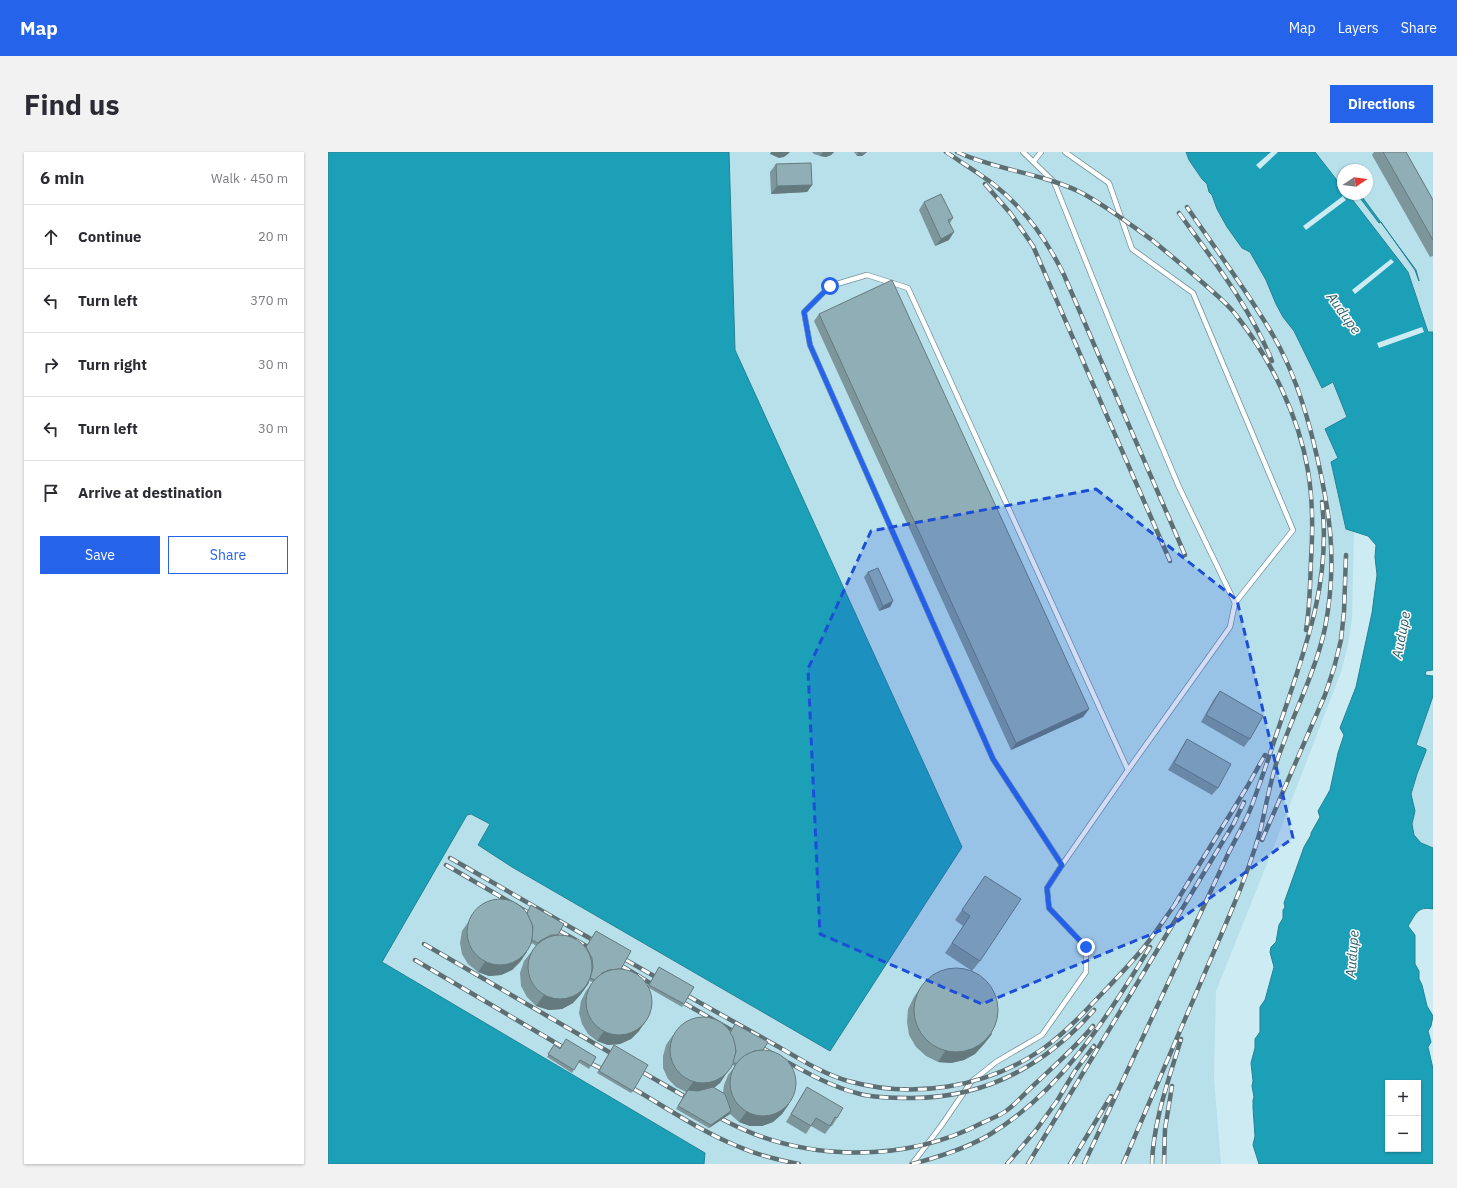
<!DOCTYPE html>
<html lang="en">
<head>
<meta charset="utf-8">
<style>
	:root { --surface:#fff; --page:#f2f2f3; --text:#2b2b33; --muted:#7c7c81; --line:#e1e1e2; --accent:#2563eb }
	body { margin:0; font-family:"IBM Plex Sans",sans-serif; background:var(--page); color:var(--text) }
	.controls { position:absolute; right:12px; bottom:12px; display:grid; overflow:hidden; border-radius:0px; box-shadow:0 1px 3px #0004 }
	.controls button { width:36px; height:36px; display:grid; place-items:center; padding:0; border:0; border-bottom:1px solid var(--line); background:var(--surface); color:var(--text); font:20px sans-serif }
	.compass { position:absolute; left:1009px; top:12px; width:36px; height:36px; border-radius:50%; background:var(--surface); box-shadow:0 1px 3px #0004; rotate:77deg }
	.stop { position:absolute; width:12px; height:12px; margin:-9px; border:3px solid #2563eb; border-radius:50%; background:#fff }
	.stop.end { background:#2563eb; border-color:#fff; box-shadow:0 1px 4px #0008 }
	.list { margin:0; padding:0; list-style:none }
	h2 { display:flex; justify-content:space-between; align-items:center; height:52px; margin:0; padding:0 16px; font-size:17px }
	h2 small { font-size:13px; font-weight:400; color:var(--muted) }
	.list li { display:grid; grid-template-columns:26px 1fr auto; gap:12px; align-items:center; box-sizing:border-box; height:64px; padding:0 16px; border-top:1px solid var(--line) }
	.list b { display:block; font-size:15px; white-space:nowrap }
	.list em { font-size:13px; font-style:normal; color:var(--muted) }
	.actions { display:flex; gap:8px; padding:12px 16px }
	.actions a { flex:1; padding:9px 0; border:1px solid var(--accent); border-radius:0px; text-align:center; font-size:14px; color:var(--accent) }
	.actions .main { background:var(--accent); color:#fff }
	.icon { flex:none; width:22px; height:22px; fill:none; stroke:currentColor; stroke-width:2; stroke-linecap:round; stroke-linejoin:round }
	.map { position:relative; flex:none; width:1105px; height:1012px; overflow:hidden; border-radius:0px }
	header { display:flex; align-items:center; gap:24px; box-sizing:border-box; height:56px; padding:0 20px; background:var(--accent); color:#fff }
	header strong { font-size:19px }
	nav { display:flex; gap:22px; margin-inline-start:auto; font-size:14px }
	.intro { display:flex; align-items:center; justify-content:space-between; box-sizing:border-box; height:96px; padding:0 24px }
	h1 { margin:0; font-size:28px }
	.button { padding:10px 18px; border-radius:0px; background:var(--accent); color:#fff; font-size:14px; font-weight:700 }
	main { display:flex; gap:24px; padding:0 24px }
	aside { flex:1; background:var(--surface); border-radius:0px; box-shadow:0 1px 3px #0004 }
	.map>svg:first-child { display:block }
</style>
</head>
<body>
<header>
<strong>Map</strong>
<nav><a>Map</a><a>Layers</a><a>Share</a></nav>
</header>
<div class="intro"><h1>Find us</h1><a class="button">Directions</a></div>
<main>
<aside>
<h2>6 min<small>Walk · 450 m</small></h2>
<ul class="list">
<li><svg class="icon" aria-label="ahead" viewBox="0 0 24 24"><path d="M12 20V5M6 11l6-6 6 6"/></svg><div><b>Continue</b></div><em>20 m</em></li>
<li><svg class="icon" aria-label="left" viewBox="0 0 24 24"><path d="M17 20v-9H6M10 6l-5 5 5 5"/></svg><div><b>Turn left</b></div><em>370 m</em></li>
<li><svg class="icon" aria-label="right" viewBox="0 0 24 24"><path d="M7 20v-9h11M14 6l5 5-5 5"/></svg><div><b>Turn right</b></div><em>30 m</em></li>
<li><svg class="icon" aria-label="left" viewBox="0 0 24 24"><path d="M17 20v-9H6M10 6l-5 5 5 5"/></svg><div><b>Turn left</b></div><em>30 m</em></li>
<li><svg class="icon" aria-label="arrive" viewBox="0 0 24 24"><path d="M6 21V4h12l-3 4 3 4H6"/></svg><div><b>Arrive at destination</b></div></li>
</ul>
<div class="actions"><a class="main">Save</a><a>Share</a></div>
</aside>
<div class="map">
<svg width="1105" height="1012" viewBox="0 0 1105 1012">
	<rect width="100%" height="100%" fill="#cdebf3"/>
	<g fill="#b8e0ea">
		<path d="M401,0H858L861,8L874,27L879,32L881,40L884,43L889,57L899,75L914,96L922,100L938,128L948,152L955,165L966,179L994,236L1005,230L1019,265L997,277L1010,306L1018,377L1026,379L1024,467L1020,493L1013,520L948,689L888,839L886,925L893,1012H376L377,1001L54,810L139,663L143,662L162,672L150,694L184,715L502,899L556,524L407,198Z"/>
		<path d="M987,0H1105V180L1101,181L1080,120L1020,42H1039V18H1015V36Z"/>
		<path d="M1105,544V696L1093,691L1086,683L1084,672L1086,666L1083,642L1097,597L1088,593Z"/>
	</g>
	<g fill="#1ca0b8" stroke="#238394" fill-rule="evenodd">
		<path d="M0,0H401L407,198L634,695L502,899L184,715L150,693L162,672L143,662L139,663L54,810L377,1001L376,1012H0Z"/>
		<path d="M858,0H987L1015,36V42H1020L1080,120L1100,180H1105V518L1098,519L1097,523L1105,524V544L1088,593L1098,597V599L1089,622L1083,642L1087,659L1084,672L1086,683L1093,691L1105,696V757C1089,754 1088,762 1080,774L1087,783V812L1091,819V827L1094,833L1099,854L1105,864L1103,874L1100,879L1103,890L1100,895L1105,917V1012H931L925,993L927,984L925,956V948L926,945L924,934L925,929L923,911L927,896V887L932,880V855L937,848L946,815L942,800L943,795L948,790L951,773L955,766V758L957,755L956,751L976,695L983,683V681L992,665L990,659L1002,638L1010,601L1016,583L1012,576L1028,535L1044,461L1049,423L1047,405L1048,393L1040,384L1018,377L1003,310L1010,306L997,277L1019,265L1005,230L994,236L966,179L955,165L948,152L938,128L922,100L914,96L899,75L889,57L884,43L881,40L879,32L874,27L861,8ZM1060,931H1090V997H1060Z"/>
		<path d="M1029,42H1032L1088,118L1091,129L1087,118L1053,70L1051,71Z"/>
	</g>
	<g fill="#cdebf3">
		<path d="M943,0H950L932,17L928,13Z"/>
		<path d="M1015,44L1018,48L978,78L975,74Z"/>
		<path d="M1063,107L1066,110L1027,142L1024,138Z"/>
		<path d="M1094,175L1096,180L1051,196L1049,191Z"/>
	</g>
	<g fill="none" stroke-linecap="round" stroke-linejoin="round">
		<defs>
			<g id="service">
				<path d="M737,0L781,31L804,97L865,141L965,378L907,451"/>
				<path d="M706,9L713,0"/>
				<path d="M734,713L665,607L482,193L476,160L502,134L539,123L580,136L800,618"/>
				<path d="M584,1012L613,974L643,930L668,910L714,883L758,820V795L721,756L719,736L734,713L800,618L902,475L907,451L851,335L802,219L726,30L695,0"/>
			</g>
		</defs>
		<use href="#service" stroke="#76939a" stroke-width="6"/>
		<use href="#service" stroke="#fff" stroke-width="4.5"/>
		<defs>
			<g id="rail">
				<path d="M618,0C633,10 649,20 664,31C695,55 719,88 736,123L857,403"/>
				<path d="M629,0C668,18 713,21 752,40C777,53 800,71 824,88C841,102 858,116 875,131C886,141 899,151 908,163C942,206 971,264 980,319C985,349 985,378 983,408C982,431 982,455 978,478"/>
				<path d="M657,32L683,62L705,94L842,409"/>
				<path d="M851,61C885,108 922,155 944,209"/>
				<path d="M934,688L997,543L1006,516L1013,488L1016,460L1018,403"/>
				<path d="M122,706L263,787"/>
				<path d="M118,713L199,760"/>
				<path d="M847,752L919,635L937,603"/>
				<path d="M232,779L258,794"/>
				<path d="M96,792L281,900"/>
				<path d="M87,808L233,894"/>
				<path d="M298,808L326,824"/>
				<path d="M294,814L322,831"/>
				<path d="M360,844C390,861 420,878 449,894C472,907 495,922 520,929C585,947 657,936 713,898C732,885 749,868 764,852C782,833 801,814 817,794C829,779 839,763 851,747"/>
				<path d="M356,851L403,878"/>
				<path d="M436,897C467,914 497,933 532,942C548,946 566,946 583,946C657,946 718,913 766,858"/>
				<path d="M264,912L272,916"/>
				<path d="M316,921L356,944"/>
				<path d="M306,937C339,956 374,980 409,994C429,1003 450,1008 471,1012"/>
				<path d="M394,967C472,1010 575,1012 654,971C662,967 671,964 678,959C689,951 698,940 707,932C727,913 748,895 765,874"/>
				<path d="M584,1012C611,1005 637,997 661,983C733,940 779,865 822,795"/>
				<path d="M679,1012L708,978L729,949L747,919L766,894"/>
				<path d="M700,1012L906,671L916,650"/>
				<path d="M742,1012L783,944"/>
				<path d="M756,1012L900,702C907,688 916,673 922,658C934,627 944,595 955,563C979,492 1003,427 994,350"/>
				<path d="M795,1012L902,762C914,734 925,705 933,676C938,653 942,631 949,609C964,564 987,522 997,476C1010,408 1002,358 986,292C977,255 965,218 946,185C920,140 888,98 859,55"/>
				<path d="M824,1012C825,970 841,927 853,887"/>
				<path d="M836,1012L837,977L844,934"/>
			</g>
		</defs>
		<use href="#rail" stroke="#5e6f74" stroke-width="4.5"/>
		<use href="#rail" stroke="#fff" stroke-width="3" stroke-dasharray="9" stroke-linecap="butt"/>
	</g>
	<g fill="#7c969c" fill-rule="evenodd">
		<path d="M484,0H506L503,3L498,5L492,4L486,2Z"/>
		<path d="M526,0H539L534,4H529Z"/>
		<path d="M1046,0H1078L1105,48V104L1102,105L1044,3Z"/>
		<path d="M448,12L484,33L479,40L443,42L442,20Z"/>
		<path d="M596,50L625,66L622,71L621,88L607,94L591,58Z"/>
		<path d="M491,162L761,557L755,565L683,598L486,169Z"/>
		<path d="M540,420L565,449L562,455L551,459L536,425Z"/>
		<path d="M892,539L922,587L916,595L873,570L886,547Z"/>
		<path d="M859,587L890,636L884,643L840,618L854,595Z"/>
		<path d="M657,724L652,809L644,819L664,882L656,892L647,902L636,908L623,911L610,910L598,904L588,895L581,883L579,870L580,857L586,845L593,835L644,819L617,801L635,774L627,768Z"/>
		<path d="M148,759L230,783L258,795L320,834L330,818L356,852L354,855L321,836L311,879L303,887L292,892L280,893L269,889L260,882L254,872L251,861L253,849L258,839L265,830L261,829V831L253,842L245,851L234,857L221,858L208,854L199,845L193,834L192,821L196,809L208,794L204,791L192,810L184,818L173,823L161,824L150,820L140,812L134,802L132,791L134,779Z"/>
		<path d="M402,881L435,898L461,952L454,962L445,970L434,974H422L411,970L402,962L381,976L348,957L358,940L348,935L340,927L335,916V904L338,893L345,883ZM404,913L407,914L400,923L396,933L395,941L386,936L392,931Z"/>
		<path d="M226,893L232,896L268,905L261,917L250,910L244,921L219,905Z"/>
		<path d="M284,896L305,939L303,941L269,921Z"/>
		<path d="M479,935L509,966L504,974H503L497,982L483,974L478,982L458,970L474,943Z"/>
	</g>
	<g fill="#657a7f">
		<path d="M443,0H462L460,2L456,5L451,6L442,2Z"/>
		<path d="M495,0H506L503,3L498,5L492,4Z"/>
		<path d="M539,0L534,4H529L531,1Z"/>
		<path d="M484,33L479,40L443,42L449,34Z"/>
		<path d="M626,80L621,88L607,94L613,87Z"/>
		<path d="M565,449L562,455L551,459L555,454Z"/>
		<path d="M761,557L755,565L683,598L688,591Z"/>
		<path d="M199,800L192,810L184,818L173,823L161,824L150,820L157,810Z"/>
		<path d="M261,831L253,842L245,851L234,857L221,858L208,854L216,843Z"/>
		<path d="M318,869L311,879L303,887L292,892L280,893L269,889L276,879Z"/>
		<path d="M664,882L656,892L647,902L636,908L623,911L610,910L617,899Z"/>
		<path d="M399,920L392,931L383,938L358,940L365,930Z"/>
		<path d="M461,952L454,962L445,970L434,974H422L411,970L418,960Z"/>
		<path d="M403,959L402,962L381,976L383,973Z"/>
	</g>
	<g fill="#90aeb5" stroke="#657a7f">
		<path d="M530,0H538L536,2L531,1Z"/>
		<path d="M1055,0H1078L1105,48V88Z"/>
		<path d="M483,11L484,33L449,34L448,12Z"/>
		<path d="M613,42L625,66L620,68L626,80L613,87L596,50Z"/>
		<path d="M564,128L761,557L688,591L491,162Z"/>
		<path d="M550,416L565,449L555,454L540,420Z"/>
		<path d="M892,539L935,564L922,587L878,563Z"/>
		<path d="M859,587L903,612L890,636L846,611Z"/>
		<path d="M657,724L693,747L652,809L624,791L642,764L634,758Z"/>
		<circle cx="172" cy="780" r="33"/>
		<path d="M203,753L236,772L230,783H223L212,789L210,791L204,788L205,774L199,761Z"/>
		<path d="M268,779L303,799L293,817L281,818L274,821L267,828L262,826L265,816L264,806L258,795Z"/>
		<circle cx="232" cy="815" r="32"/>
		<path d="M331,815L366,835L356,852L321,833Z"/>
		<circle cx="628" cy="858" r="42"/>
		<circle cx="291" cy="850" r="33"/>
		<circle cx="375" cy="898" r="33"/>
		<path d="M407,872L440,890L435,898L427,899L416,905L409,912L405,910L408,900L407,893L405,885L402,881Z"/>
		<path d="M238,887L268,905L263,914L252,908L246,918L220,902L226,893L232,897Z"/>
		<path d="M286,893L320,913L305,939L271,919Z"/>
		<circle cx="435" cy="931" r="33"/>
		<path d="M385,935L397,942L403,959L383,973L350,954L360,938L370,939Z"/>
		<path d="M479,935L515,956L509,966L507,965L502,974L488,966L483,974L463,962Z"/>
	</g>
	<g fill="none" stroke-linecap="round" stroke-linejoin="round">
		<path stroke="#2563eb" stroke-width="5" d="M502,134L476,160L482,193L665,607L734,713L719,736L721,756L758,795"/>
	</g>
	<path fill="#1d4ed8" fill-opacity="0.2" stroke="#1d4ed8" stroke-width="3" stroke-dasharray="8 5" stroke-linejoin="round" d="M768,337L909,448L965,686L843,774L654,852L492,782L480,517L543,379Z"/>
	<g text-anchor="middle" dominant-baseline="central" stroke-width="3" stroke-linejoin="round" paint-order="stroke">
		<g font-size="14" font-style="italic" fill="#2c5d68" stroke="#fff">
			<text transform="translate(1016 161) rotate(54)">Audupe</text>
			<text transform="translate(1073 483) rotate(-79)">Audupe</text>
			<text transform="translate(1024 802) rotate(-86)">Audupe</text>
		</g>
	</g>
</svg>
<div class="controls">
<button>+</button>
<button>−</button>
</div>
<svg class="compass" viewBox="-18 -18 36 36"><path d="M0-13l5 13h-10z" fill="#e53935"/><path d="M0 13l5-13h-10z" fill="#7c7c81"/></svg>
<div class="stop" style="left:502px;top:134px"></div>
<div class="stop end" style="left:758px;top:795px"></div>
</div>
</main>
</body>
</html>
